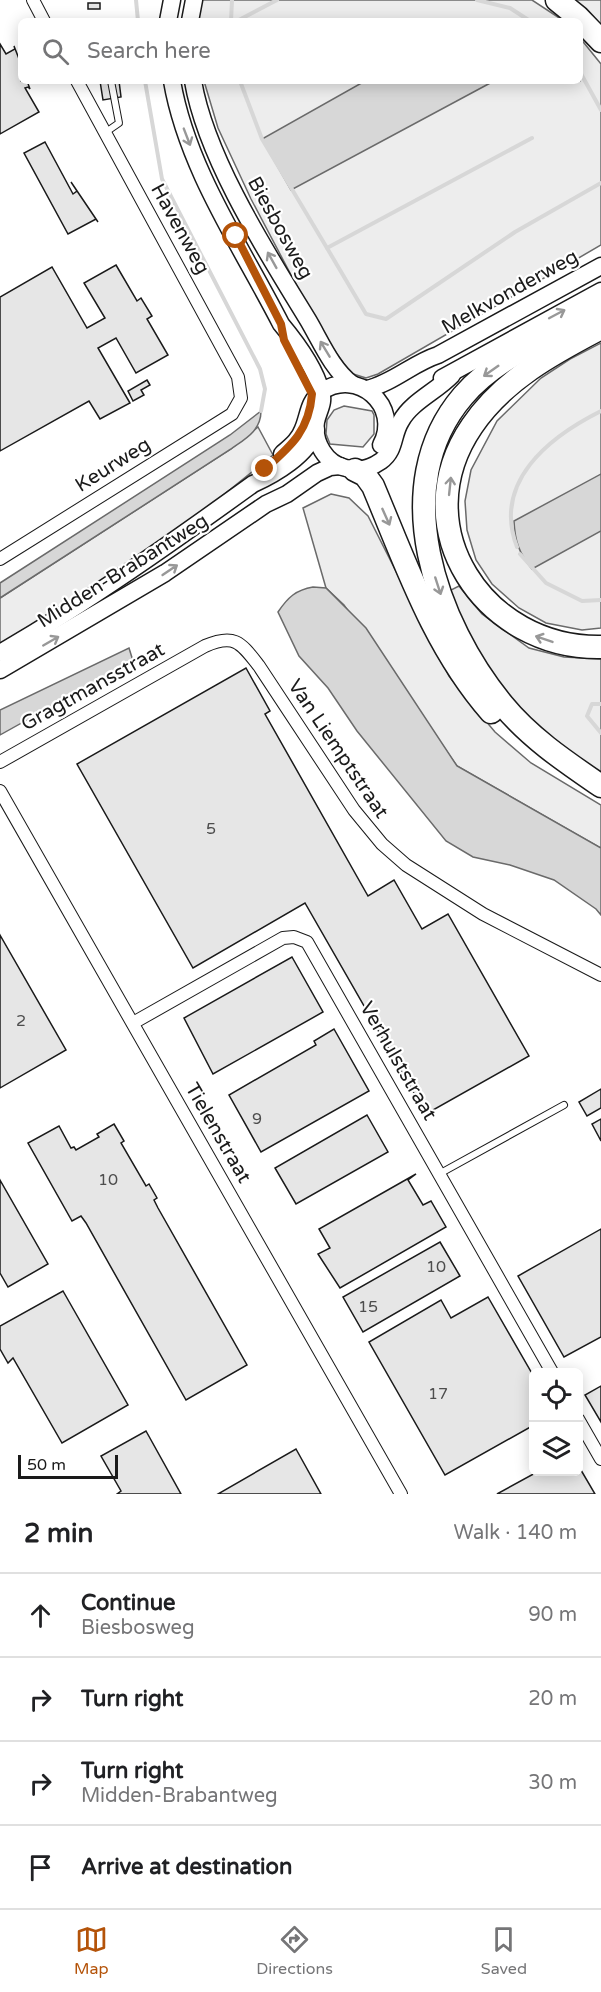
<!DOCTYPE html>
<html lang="en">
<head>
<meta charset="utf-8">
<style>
	:root { --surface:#fff; --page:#f6f6f6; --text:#202124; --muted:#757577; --line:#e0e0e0; --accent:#b45309 }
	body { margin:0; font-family:"Varela Round",sans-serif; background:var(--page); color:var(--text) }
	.controls { position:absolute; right:18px; bottom:18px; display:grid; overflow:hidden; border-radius:9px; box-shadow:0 3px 15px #0003 }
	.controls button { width:54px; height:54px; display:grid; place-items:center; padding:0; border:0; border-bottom:2px solid var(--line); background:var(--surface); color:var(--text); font:30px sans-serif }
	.scale { position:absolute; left:18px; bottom:15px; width:100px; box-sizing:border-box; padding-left:6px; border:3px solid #1a1a1a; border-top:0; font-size:16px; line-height:21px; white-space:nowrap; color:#1a1a1a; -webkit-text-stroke:4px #fff; paint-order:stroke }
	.stop { position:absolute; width:18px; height:18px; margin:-14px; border:4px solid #b45309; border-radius:50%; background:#fff }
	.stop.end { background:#b45309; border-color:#fff; box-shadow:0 2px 6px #0008 }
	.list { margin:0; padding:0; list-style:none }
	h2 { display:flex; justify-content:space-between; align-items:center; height:78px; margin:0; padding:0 24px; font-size:26px }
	h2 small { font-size:20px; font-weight:400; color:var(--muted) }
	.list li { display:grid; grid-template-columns:39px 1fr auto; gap:18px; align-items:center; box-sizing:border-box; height:84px; padding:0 24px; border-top:2px solid var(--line) }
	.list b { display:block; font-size:22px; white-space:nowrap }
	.list p { margin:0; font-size:20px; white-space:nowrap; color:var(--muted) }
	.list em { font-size:20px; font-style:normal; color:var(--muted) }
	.icon { flex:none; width:33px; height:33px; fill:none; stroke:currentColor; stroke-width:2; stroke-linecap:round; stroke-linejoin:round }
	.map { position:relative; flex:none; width:601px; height:1494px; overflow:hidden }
	.search { position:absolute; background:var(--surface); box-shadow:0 3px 15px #0003; left:18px; right:18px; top:18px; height:66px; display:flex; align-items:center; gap:15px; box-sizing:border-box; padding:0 21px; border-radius:9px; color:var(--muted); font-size:22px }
	.sheet { height:414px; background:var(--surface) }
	nav { display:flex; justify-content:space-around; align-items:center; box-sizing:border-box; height:84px; border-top:2px solid var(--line); background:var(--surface); font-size:16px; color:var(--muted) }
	nav a { display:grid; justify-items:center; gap:3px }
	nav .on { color:var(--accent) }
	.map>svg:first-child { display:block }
</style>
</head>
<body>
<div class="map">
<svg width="601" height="1494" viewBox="0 0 601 1494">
	<rect width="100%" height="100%" fill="#fff"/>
	<g fill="#ededed" stroke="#6a6a6a" stroke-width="1.5">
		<path d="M201,0H532L564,21H198Z"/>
		<path d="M566,0H601V32Z"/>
		<path d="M580,38L601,64V245L378,374L366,378L350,373L319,328L251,199L218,128L204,81H580Z"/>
		<path d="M601,343V628L582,630L546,623L519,608L492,584L476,560L467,530L465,501L471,470L497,421L541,378L570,359Z"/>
		<path d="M344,406L372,411L374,415V434L363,447L330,444L326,434L327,420L334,410Z"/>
		<path d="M258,427L273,455L201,513L69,607L0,648V598L231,449Z"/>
		<path d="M331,494L349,498L368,516L449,676L469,701L495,732L531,763L601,805V848L457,766L344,605L326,588L303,508Z"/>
		<path d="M459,586L482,614L529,648L564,657L601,659V774L538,731L483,669L449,591Z"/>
	</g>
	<g fill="#d7d7d7" stroke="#6a6a6a" stroke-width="1.5">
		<path d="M365,81H494L291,190L262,139Z"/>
		<path d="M261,411C261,431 245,439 231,449L0,598V583L230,435Z"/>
		<path d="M601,474V531L532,569C519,553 515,542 514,521Z"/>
		<path d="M313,587L326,588L366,628L457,766L601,848V915L596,909L554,880L510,865L473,857L446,841L357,731L328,688L299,656L278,612C288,597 296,590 313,587Z"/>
		<path d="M129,648L133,661L0,735V710Z"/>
	</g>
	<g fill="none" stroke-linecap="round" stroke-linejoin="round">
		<g stroke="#d7d7d7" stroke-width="4">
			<path d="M136,0L138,21"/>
			<path d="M477,0L510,8L530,21"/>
			<path d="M231,21L232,0"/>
			<path d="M237,21L277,0"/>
			<path d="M580,72L601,110"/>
			<path d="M145,81L162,179L260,369L265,389L261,411"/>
			<path d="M240,81L262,139L327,248"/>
			<path d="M532,138L327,248L366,314L386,319L515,232L601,183"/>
			<path d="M517,547C492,482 549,437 601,411"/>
			<path d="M520,554L546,583L582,601L601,600"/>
			<path d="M601,704H592L587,716L601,733"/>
		</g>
	</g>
	<g fill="#e6e6e6" stroke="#1a1a1a" stroke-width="1.5">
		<rect x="88" y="3" width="12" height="6"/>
		<path d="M0,44L6,54L15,49L14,46L21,64V81H27L30,89L28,87L25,88L39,112L0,134Z"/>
		<path d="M100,81H119L121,97L103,100Z"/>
		<path d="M45,142L73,194L77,191L71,182L98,222L96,219L68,234L24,153Z"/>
		<path d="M116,265L137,301L141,298L152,316L147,319L168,355L136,373L116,338L98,348L130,403L100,419L89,401L0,451V297L52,267L87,328L105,318L84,283Z"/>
		<path d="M147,380L150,385L141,390L144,395L133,401L128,391Z"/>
		<path d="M246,668L270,711L265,714L368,896L394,880L422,929L448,914L529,1056L426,1114L305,903L193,968L77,764Z"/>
		<path d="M0,935L66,1050L0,1088Z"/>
		<path d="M292,957L323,1012L213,1074L184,1018Z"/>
		<path d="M334,1029L369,1091L261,1152L229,1095L316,1045L314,1041Z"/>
		<path d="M601,1089V1108L587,1116L579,1102Z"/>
		<path d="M367,1115L388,1152L296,1204L275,1168Z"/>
		<path d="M601,1119V1141L592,1124Z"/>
		<path d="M114,1124L124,1141L121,1143L146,1186L149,1184L157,1198L154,1200L158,1208L247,1365L186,1400L86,1223L81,1216L72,1221L28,1143L59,1126L71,1148L74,1147L76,1150L99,1137L97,1134Z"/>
		<path d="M416,1174L408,1180L423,1205L431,1201L446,1227L340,1288L318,1254L330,1248L319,1229Z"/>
		<path d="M0,1180L48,1264L8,1287L0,1273Z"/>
		<path d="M601,1229V1337L564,1357L518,1276Z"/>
		<path d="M440,1242L460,1276L363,1332L343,1297Z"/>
		<path d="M63,1291L128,1405L62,1443L13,1358L8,1363L0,1349V1326Z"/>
		<path d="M488,1297L534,1377V1425L445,1475L369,1342L441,1300L451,1318Z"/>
		<path d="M601,1386V1422L585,1395Z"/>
		<path d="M146,1431L181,1494H117L121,1491L101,1456Z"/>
		<path d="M296,1449L321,1494H218Z"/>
		<path d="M578,1465L595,1494H497L537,1472H578Z"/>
	</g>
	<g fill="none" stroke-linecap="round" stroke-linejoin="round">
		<defs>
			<g id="lane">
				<path d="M106,132L119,123L111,81"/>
				<path d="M439,1174L564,1105"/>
			</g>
			<g id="street">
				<path d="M33,0L44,21"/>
				<path d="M0,559L232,414L241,398L238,377L77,81"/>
				<path d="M0,762L205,646C235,633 241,643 259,666L354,810L382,844L406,865L483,914L601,975"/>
				<path d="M0,791L401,1494"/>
				<path d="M133,1023L283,938L294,937L307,942L552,1372"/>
				<path d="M578,1419L601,1459"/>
			</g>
			<g id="secondary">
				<path d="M168,21L172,0"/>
				<path d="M190,21L194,0"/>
				<path d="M172,81C187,168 241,246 281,324C296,342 315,368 321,391C325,403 318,411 316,422C313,442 326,464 346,468C359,472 371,468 381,461C396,450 392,435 401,421C411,402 437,391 452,375"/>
				<path d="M193,81C206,158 267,253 308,320C321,342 332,369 352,384"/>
				<path d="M442,378L601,291"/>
				<path d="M367,389C393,383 413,363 438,355L601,266"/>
				<path d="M282,454C291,446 299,440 303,429C309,415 308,402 321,392C357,367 402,406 381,445"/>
				<path d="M0,653C88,602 170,544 253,484C275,474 308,455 316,430"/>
				<path d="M0,670L165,573L266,504L287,494L317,473L330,467L340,466"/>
			</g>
			<g id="highway">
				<path d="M557,0L578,17L601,41"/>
				<path d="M601,309C555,334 498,355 463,396C386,486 436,624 503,705C530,738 566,762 601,786"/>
				<path d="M601,328C553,353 503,380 472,426C403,527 484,649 601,647"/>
				<path d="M355,470L365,475L373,486C406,564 434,647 491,712"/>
			</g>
		</defs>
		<use href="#lane" stroke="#1a1a1a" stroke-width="8"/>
		<use href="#street" stroke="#1a1a1a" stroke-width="14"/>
		<use href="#secondary" stroke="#1a1a1a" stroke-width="19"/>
		<use href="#highway" stroke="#1a1a1a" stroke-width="25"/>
		<use href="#lane" stroke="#fff" stroke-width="6"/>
		<use href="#street" stroke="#fff" stroke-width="12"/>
		<use href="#secondary" stroke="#fff" stroke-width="16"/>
		<use href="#highway" stroke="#fff" stroke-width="22"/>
	</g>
	<defs><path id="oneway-shaft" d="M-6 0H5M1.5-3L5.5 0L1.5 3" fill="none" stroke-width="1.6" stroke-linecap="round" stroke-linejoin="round" transform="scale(1.5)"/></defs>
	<g stroke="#989898">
		<use href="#oneway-shaft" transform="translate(187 137) rotate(69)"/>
		<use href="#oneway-shaft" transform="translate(272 260) rotate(-119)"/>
		<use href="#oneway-shaft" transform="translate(557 314) rotate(-28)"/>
		<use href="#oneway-shaft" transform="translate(325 349) rotate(-121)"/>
		<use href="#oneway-shaft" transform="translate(491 371) rotate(145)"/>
		<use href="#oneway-shaft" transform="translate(450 486) rotate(-84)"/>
		<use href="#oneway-shaft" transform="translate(386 517) rotate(66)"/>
		<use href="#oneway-shaft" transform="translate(170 570) rotate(-34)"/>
		<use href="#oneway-shaft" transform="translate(438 586) rotate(72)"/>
		<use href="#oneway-shaft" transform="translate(544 639) rotate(-161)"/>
		<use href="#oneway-shaft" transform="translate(51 641) rotate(-30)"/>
	</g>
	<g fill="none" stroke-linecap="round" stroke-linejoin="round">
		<path stroke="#b45309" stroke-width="8" d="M236,236L281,324L284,340L312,394C309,431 291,446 265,469"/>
	</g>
	<g text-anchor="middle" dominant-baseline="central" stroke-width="4.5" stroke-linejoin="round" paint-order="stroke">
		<g font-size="16" fill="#4d4d4d">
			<text x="211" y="829">5</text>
			<text x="21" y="1021">2</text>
			<text x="257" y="1119">9</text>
			<text x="108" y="1180">10</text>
			<text x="436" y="1267">10</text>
			<text x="368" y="1307">15</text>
			<text x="438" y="1394">17</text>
		</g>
		<g font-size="20" fill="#1a1a1a" stroke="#fff">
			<text transform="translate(280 228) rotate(61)">Biesbosweg</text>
			<text transform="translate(180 229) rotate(61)">Havenweg</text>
			<text transform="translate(510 292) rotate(-29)">Melkvonderweg</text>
			<text transform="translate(113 465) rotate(-32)">Keurweg</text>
			<text transform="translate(123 571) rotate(-32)">Midden-Brabantweg</text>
			<text transform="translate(93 687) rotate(-29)">Gragtmansstraat</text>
			<text transform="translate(338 749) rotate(56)">Van Liemptstraat</text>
			<text transform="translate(398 1061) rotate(60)">Verhulststraat</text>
			<text transform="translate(218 1133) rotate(60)">Tielenstraat</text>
		</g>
	</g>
</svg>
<div class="controls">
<button><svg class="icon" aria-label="locate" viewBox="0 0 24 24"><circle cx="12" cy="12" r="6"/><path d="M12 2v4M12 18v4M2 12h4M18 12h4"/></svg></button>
<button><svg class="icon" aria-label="layers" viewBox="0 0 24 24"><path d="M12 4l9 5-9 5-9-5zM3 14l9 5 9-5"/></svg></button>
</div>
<div class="scale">50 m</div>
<div class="stop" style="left:236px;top:236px"></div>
<div class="stop end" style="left:265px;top:469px"></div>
<div class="search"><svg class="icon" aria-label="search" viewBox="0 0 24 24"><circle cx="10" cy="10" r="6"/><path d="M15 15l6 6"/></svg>Search here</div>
</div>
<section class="sheet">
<h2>2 min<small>Walk · 140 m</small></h2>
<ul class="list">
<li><svg class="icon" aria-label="ahead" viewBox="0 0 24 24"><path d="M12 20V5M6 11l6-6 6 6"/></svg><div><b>Continue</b><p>Biesbosweg</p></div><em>90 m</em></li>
<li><svg class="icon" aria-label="right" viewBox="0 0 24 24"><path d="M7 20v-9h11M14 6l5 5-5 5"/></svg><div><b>Turn right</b></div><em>20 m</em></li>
<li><svg class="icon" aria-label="right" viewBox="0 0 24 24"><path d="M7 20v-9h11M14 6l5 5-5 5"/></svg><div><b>Turn right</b><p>Midden-Brabantweg</p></div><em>30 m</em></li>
<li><svg class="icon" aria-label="arrive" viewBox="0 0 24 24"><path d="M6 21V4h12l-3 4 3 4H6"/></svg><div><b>Arrive at destination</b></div></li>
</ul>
</section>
<nav>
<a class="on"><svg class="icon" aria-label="map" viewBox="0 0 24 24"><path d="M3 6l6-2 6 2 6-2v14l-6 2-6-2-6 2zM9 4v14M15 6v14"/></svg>Map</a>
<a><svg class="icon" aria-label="directions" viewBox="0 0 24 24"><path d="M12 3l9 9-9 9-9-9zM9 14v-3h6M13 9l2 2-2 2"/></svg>Directions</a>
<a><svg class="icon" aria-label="saved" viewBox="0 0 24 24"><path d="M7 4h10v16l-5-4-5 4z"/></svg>Saved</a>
</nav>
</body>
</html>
